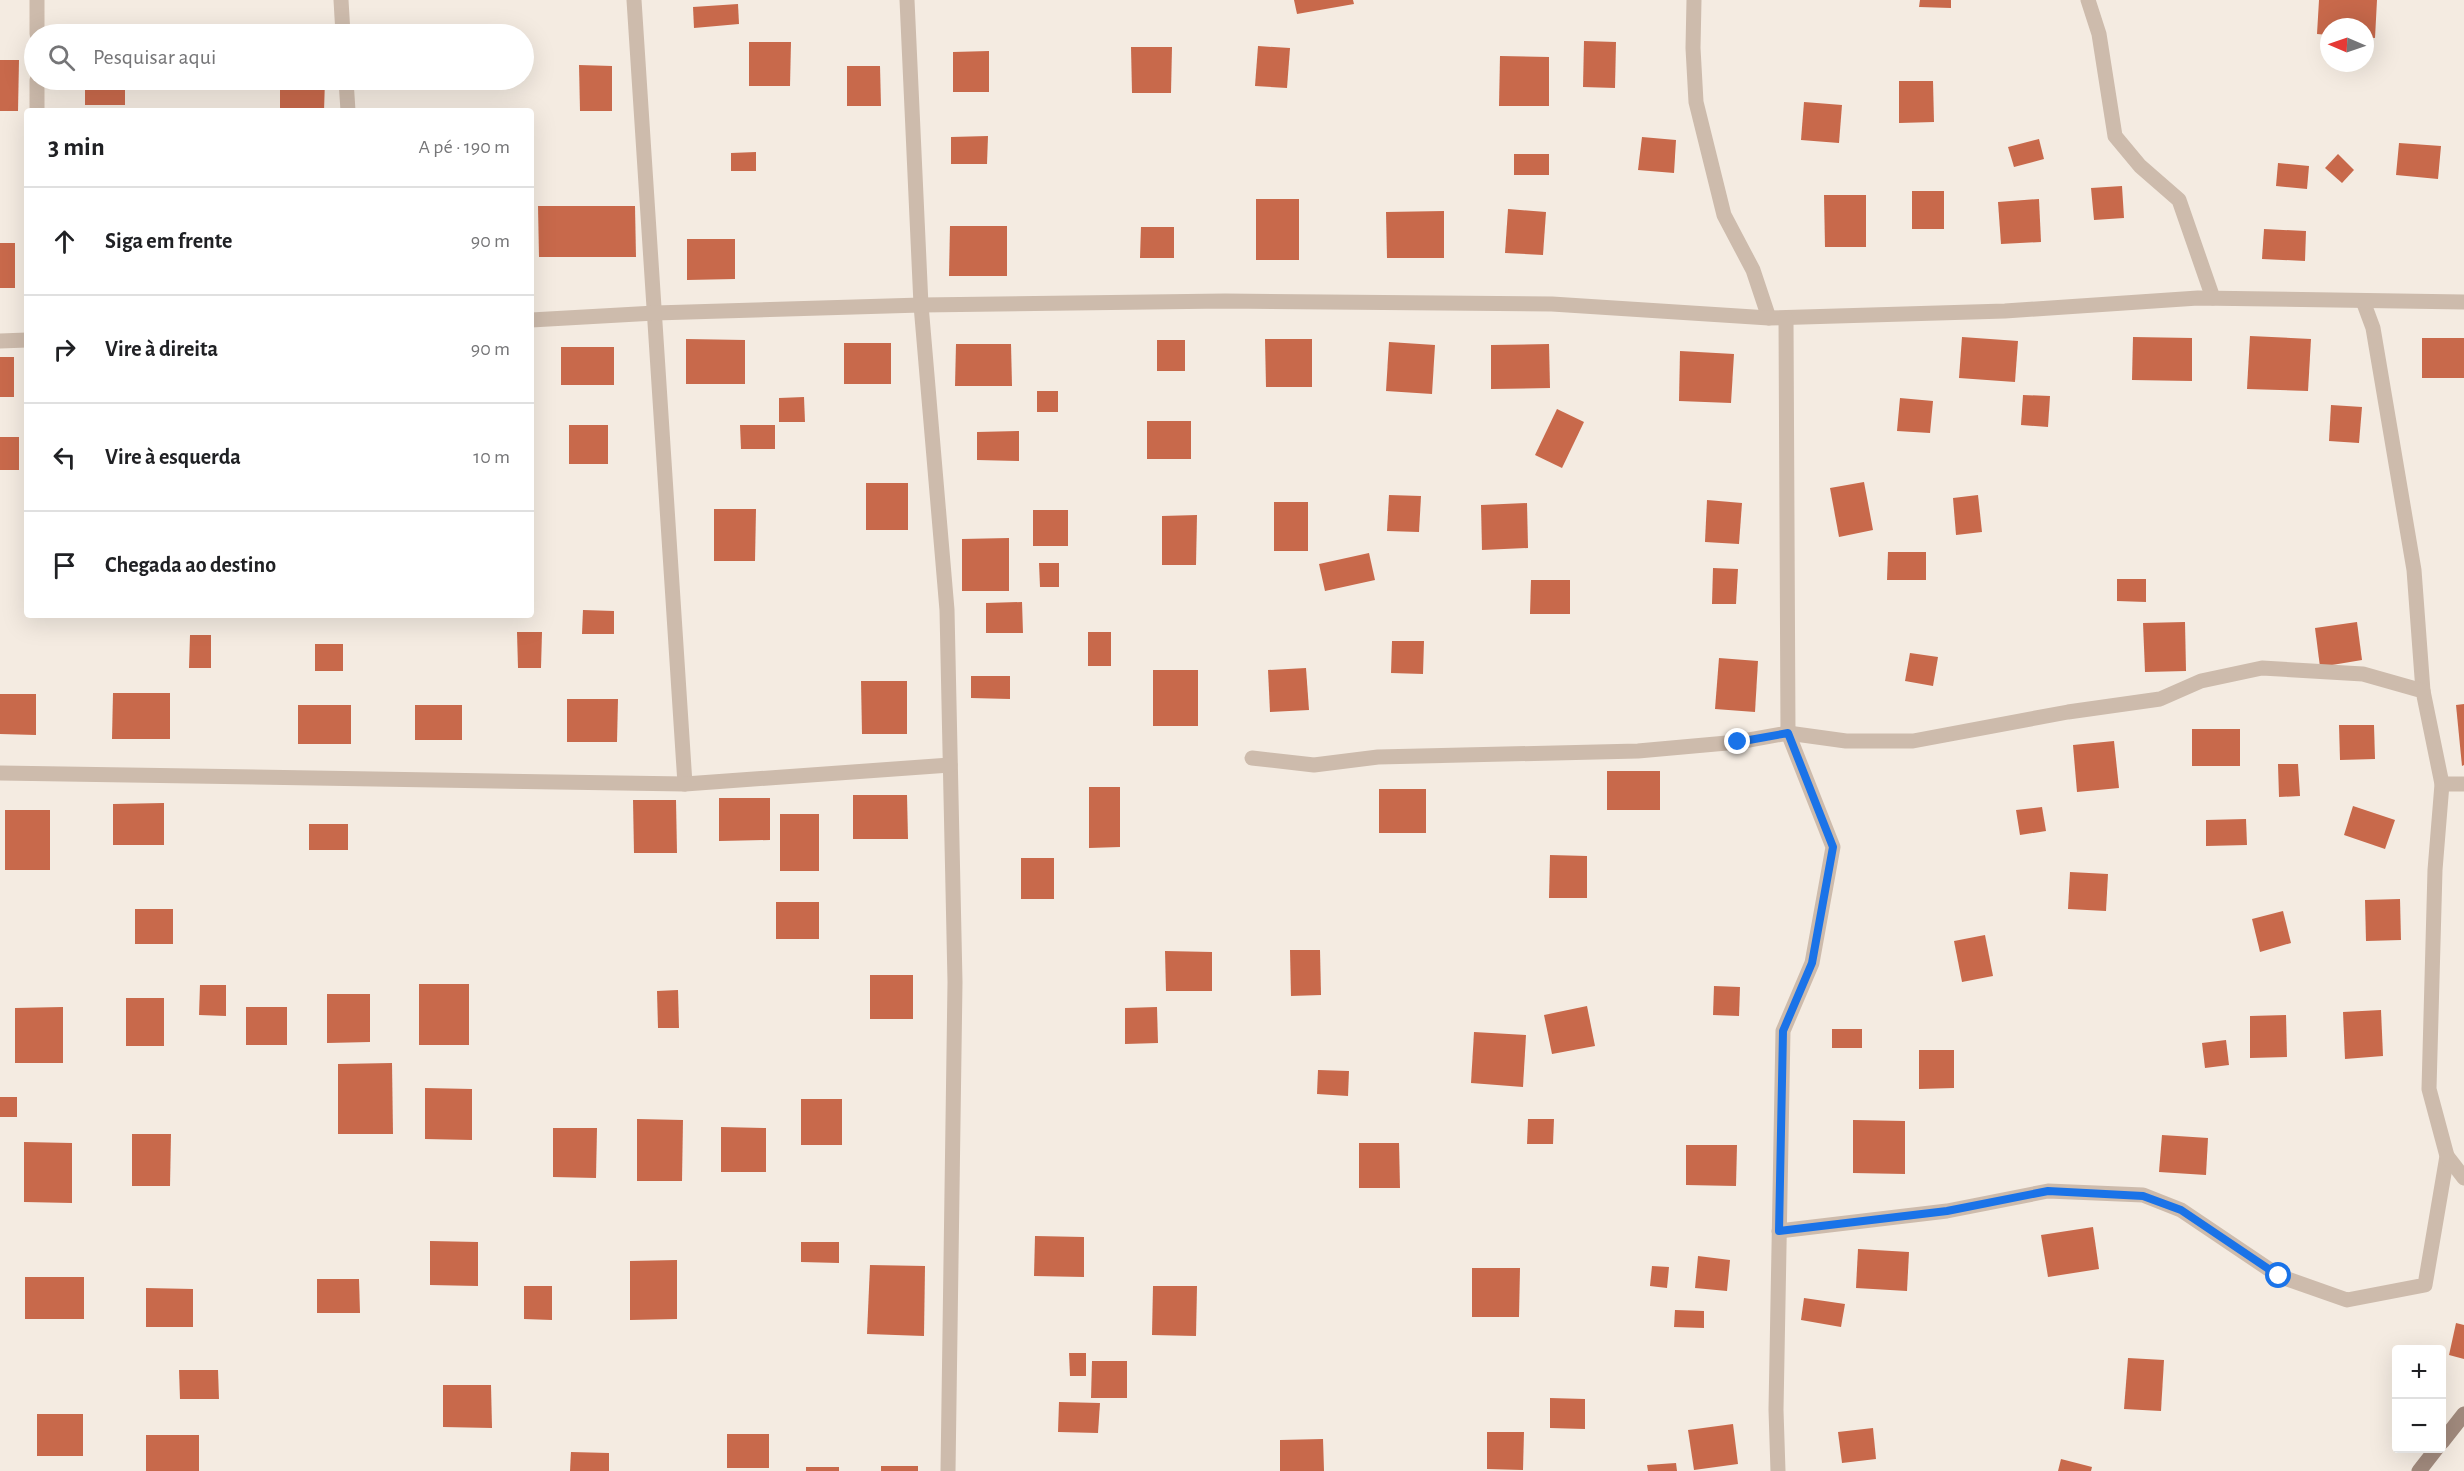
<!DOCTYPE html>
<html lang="pt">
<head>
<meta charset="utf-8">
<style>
	:root { --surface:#fff; --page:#f2f2f2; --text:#202124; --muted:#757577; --line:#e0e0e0 }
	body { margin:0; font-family:"Alegreya Sans",sans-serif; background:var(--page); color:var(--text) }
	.controls { position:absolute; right:18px; bottom:18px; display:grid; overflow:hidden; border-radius:6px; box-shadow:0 6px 24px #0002 }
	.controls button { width:54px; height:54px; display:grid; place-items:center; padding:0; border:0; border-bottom:2px solid var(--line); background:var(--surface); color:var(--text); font:30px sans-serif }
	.compass { position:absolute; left:2320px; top:18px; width:54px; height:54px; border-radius:50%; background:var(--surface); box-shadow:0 6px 24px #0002; rotate:272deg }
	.stop { position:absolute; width:18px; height:18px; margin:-14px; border:4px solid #1a73e8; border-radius:50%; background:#fff }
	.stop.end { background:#1a73e8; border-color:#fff; box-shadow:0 2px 6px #0008 }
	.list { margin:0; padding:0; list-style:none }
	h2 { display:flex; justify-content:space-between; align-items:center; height:78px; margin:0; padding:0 24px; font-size:26px }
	h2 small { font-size:20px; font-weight:400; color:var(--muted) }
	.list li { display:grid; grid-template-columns:39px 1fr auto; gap:18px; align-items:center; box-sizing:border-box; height:108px; padding:0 24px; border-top:2px solid var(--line) }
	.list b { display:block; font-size:22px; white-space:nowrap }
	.list em { font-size:20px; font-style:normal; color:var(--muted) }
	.icon { flex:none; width:33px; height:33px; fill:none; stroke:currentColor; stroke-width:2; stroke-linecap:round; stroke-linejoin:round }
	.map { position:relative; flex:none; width:2464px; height:1471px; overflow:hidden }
	.search { position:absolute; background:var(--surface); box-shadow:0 6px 24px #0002; left:24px; top:24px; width:510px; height:66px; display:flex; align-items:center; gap:15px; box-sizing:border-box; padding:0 21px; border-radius:33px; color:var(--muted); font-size:22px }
	.panel { position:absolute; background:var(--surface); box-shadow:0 6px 24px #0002; left:24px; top:108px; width:510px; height:510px; border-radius:6px }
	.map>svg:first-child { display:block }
</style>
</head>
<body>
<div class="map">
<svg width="2464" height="1471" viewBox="0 0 2464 1471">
	<rect width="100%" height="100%" fill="#f4ebe1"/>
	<g fill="#c8694b">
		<path d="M1294,0H1353L1354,4L1297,14Z"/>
		<path d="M1920,0H1951V8L1919,7Z"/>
		<path d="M2319,0H2377L2375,38L2365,37V27H2329V35L2317,34Z"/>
		<path d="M738,4L739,24L694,28L693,7Z"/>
		<path d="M1584,41L1616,42L1615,88L1583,87Z"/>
		<path d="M749,42H791L790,86H749Z"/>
		<path d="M1258,46L1290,48L1287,88L1255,86Z"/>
		<path d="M1131,47H1172L1171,93H1132Z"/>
		<path d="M989,51V92H953V52Z"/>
		<path d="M1500,56L1549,57V106H1499Z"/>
		<path d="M0,60H19L18,111H0Z"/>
		<path d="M579,65L612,66V111H580Z"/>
		<path d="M847,66H880L881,106H847Z"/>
		<rect x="85" y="80" width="40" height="25"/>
		<path d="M280,80H325L324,111H280Z"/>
		<path d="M1899,81H1933L1934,122L1899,123Z"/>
		<path d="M1804,102L1842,105L1839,143L1801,140Z"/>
		<path d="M988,136L987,164H951V137Z"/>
		<path d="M1642,137L1676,140L1674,173L1638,170Z"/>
		<path d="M2039,139L2044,159L2014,167L2008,147Z"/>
		<path d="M2399,143L2441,146L2438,179L2396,175Z"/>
		<path d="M756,152V171H731V153Z"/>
		<rect x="1514" y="154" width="35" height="21"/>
		<path d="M2338,154L2354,170L2342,183L2325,168Z"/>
		<path d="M2278,163L2309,166L2307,189L2276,186Z"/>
		<path d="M2122,186L2124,218L2094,220L2091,188Z"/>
		<rect x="1912" y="191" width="32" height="38"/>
		<path d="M1824,195H1866V247H1825Z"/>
		<rect x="1256" y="199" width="43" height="61"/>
		<path d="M2039,199L2041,242L2001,244L1998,202Z"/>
		<path d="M538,206H635L636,257H539Z"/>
		<path d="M1508,209L1546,212L1543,255L1505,253Z"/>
		<path d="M1444,211V258H1387L1386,212Z"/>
		<path d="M950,226H1007V276H949Z"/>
		<path d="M1141,227H1174V258H1140Z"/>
		<path d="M2264,229L2306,231L2305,261L2262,259Z"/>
		<path d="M687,239H735V279L687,280Z"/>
		<rect x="0" y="243" width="15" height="45"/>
		<path d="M2250,336L2311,339L2308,391L2247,389Z"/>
		<path d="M1962,337L2018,341L2015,382L1959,378Z"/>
		<path d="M2133,337L2192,338V381L2132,380Z"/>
		<rect x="2422" y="338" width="42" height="40"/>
		<path d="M686,339L745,340V384H686Z"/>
		<path d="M1265,339H1312V387H1266Z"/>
		<rect x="1157" y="340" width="28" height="31"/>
		<path d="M1389,342L1435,345L1432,394L1386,391Z"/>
		<rect x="844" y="343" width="47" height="41"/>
		<path d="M956,344H1011L1012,386H955Z"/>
		<path d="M1549,344L1550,388L1491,389V345Z"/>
		<rect x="561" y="347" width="53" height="38"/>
		<path d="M1680,351L1734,354L1731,403L1679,401Z"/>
		<rect x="0" y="357" width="14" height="40"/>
		<rect x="1037" y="391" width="21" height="21"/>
		<path d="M2023,395L2050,396L2048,427L2021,425Z"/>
		<path d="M804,397L805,422H779V398Z"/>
		<path d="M1900,398L1933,401L1930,433L1897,431Z"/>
		<path d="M2331,405L2362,407L2359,443L2329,441Z"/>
		<path d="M1557,409L1584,422L1562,468L1535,455Z"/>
		<rect x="1147" y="421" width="44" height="38"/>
		<rect x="569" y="425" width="39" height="39"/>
		<path d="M740,425H775V449H741Z"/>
		<path d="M1019,431V461L977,460V432Z"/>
		<rect x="0" y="437" width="19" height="33"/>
		<path d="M1864,482L1873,530L1839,537L1830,488Z"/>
		<rect x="866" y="483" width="42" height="47"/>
		<path d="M1389,495L1421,496L1419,532L1387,531Z"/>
		<path d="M1978,495L1982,532L1956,535L1953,498Z"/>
		<path d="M1707,500L1742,503L1739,544L1705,542Z"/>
		<rect x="1274" y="502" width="34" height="49"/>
		<path d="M1527,503L1528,548L1482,550L1481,505Z"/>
		<path d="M714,509H756L755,561H714Z"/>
		<rect x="1033" y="510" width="35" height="36"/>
		<path d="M1197,515L1196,565H1162V516Z"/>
		<path d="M1009,538V591H962V539Z"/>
		<path d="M1888,552H1926V580H1887Z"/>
		<path d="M1369,553L1375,580L1325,591L1319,564Z"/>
		<path d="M1039,563H1059V587H1040Z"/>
		<path d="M1713,568L1738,569L1736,604H1712Z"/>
		<path d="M2117,579H2146V602L2117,601Z"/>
		<path d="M1531,580H1570V614H1530Z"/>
		<path d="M1022,602L1023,633H986V603Z"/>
		<path d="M583,610L614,611V634H582Z"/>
		<path d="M2185,622L2186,671L2145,672L2143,623Z"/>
		<path d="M2357,622L2362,660L2320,667L2315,628Z"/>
		<path d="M517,632H542L541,668H518Z"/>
		<rect x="1088" y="632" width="23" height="34"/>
		<path d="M190,635H211V668H189Z"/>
		<path d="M1392,641H1424L1423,674L1391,673Z"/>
		<rect x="315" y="644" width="28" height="27"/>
		<path d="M1910,653L1938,657L1933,686L1905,681Z"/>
		<path d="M1719,658L1758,661L1755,712L1715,709Z"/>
		<path d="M1306,668L1309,710L1270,712L1268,670Z"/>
		<rect x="1153" y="670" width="45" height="56"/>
		<path d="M971,676H1010V699L971,698Z"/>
		<path d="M861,681H907V734H862Z"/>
		<path d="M113,693H170V739H112Z"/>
		<path d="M0,694H36V735L0,734Z"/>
		<path d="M567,699H618L617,742H567Z"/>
		<path d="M2464,704V765L2462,766L2456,705Z"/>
		<rect x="298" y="705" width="53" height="39"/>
		<rect x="415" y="705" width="47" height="35"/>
		<path d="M2339,725H2374L2375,759L2340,760Z"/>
		<rect x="2192" y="729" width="48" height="37"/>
		<path d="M2114,741L2119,788L2077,792L2073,745Z"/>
		<path d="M2278,764H2298L2300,796L2279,797Z"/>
		<rect x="1607" y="771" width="53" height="39"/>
		<path d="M1089,787H1120V847L1089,848Z"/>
		<rect x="1379" y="789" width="47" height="44"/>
		<path d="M853,795H907L908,839H853Z"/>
		<path d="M719,798H770V840L719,841Z"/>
		<path d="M633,800H676L677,853H634Z"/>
		<path d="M164,803V845H113V804Z"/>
		<path d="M2353,806L2395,820L2385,849L2344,835Z"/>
		<path d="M2042,807L2046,831L2020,835L2016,810Z"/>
		<rect x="5" y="810" width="45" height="60"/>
		<rect x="780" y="814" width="39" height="57"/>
		<path d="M2246,819L2247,845L2206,846V820Z"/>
		<rect x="309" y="824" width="39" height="26"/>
		<path d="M1550,855L1587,856V898H1549Z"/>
		<rect x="1021" y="858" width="33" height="41"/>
		<path d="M2070,872L2108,874L2106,911L2068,909Z"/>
		<path d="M2400,899L2401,940L2366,941L2365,900Z"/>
		<rect x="776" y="902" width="43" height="37"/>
		<rect x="135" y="909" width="38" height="35"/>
		<path d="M2283,911L2291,943L2260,952L2252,919Z"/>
		<path d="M1985,935L1993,976L1962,982L1954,941Z"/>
		<path d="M1290,950H1320L1321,995L1291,996Z"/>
		<path d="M1165,951L1212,952V991H1166Z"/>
		<rect x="870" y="975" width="43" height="44"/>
		<rect x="419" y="984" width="50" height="61"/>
		<path d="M200,985H226V1016L199,1015Z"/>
		<path d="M1714,986L1740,987L1739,1016L1713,1015Z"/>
		<path d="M678,990L679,1028H658L657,991Z"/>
		<path d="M327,994H370V1042L327,1043Z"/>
		<rect x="126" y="998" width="38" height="48"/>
		<path d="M1587,1006L1595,1046L1552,1054L1544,1015Z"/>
		<path d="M63,1007V1063H15V1008Z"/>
		<rect x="246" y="1007" width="41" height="38"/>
		<path d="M1157,1007L1158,1043L1125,1044V1008Z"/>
		<path d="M2381,1010L2383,1056L2345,1059L2343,1012Z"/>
		<path d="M2286,1015L2287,1057L2250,1058V1016Z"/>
		<rect x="1832" y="1029" width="30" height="19"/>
		<path d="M1474,1032L1526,1035L1523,1087L1471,1083Z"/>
		<path d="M2226,1040L2229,1065L2205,1068L2202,1043Z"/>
		<path d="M1919,1050H1954V1088L1919,1089Z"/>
		<path d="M392,1063L393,1134H338V1064Z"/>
		<path d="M1318,1070L1349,1071L1348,1096L1317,1094Z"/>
		<path d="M425,1088L472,1089V1140L425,1139Z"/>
		<rect x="0" y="1097" width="17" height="20"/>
		<rect x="801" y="1099" width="41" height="46"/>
		<path d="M637,1119L683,1120L682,1181H637Z"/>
		<path d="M1528,1119H1554L1553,1144H1527Z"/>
		<path d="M1853,1120L1905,1121V1174L1853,1173Z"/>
		<path d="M721,1127L766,1128V1172H721Z"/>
		<path d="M553,1128H597L596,1178L553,1177Z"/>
		<path d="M132,1134H171L170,1186H132Z"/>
		<path d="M2162,1135L2208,1138L2206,1175L2159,1172Z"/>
		<path d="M24,1142L72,1143V1203L24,1202Z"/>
		<path d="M1359,1143H1399L1400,1188H1359Z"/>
		<path d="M1686,1145H1737L1736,1186L1686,1185Z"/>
		<path d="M2093,1227L2099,1269L2048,1277L2041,1235Z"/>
		<path d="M1035,1236L1084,1237V1277L1034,1276Z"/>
		<path d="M430,1241L478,1242V1286L430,1285Z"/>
		<path d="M801,1242H839V1263L801,1262Z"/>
		<path d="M1858,1249L1909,1252L1907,1291L1856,1288Z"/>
		<path d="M1698,1256L1730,1260L1727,1291L1695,1288Z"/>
		<path d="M677,1260V1319L630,1320V1261Z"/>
		<path d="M870,1265L925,1266L924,1336L867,1334Z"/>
		<path d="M1652,1266L1669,1267L1667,1288L1650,1286Z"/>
		<path d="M1472,1268H1520L1519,1317H1472Z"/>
		<rect x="25" y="1277" width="59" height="42"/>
		<path d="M317,1279H359L360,1313H317Z"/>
		<path d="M524,1286H552V1320L524,1319Z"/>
		<path d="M1153,1286H1197L1196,1336L1152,1335Z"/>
		<path d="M146,1288L193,1289V1327H146Z"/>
		<path d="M1804,1298L1845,1304L1841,1327L1801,1320Z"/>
		<path d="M1675,1310L1704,1311V1328L1674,1327Z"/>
		<path d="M2456,1323L2464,1325V1359L2449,1355Z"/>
		<path d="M1069,1353H1086V1376H1070Z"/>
		<path d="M2128,1358L2164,1360L2161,1411L2124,1409Z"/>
		<path d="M1092,1361H1127V1398H1091Z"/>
		<path d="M179,1370H218L219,1399H180Z"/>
		<path d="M443,1385H491L492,1428L443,1427Z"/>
		<path d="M1550,1398L1585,1399V1429L1550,1428Z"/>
		<path d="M1059,1402L1100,1403L1098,1433L1058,1432Z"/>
		<rect x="37" y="1414" width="46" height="42"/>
		<path d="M1733,1424L1738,1464L1694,1470L1688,1430Z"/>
		<path d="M1873,1428L1876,1459L1842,1463L1838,1432Z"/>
		<path d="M1487,1432H1524L1523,1470L1487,1469Z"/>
		<rect x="727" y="1434" width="42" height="34"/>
		<rect x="146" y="1435" width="53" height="36"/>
		<path d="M1323,1439L1324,1471H1280V1440Z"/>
		<path d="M571,1452L609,1453V1471H570Z"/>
		<path d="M2061,1459L2092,1467L2091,1471H2058Z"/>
		<path d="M1676,1463L1677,1471H1648L1647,1465Z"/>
		<rect x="881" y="1466" width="37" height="5"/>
		<rect x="806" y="1467" width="33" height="4"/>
	</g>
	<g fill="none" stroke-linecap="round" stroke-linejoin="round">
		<g stroke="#cdbbac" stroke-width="15">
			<path d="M37,0V34"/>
			<path d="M341,0L343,34"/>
			<path d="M634,0L685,784"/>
			<path d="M907,0L921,305L947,610L955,982L948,1471"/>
			<path d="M1694,0L1693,48L1696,102L1724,215L1753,270L1769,318"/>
			<path d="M2088,0L2099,34L2115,136L2140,166L2179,200L2213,298"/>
			<path d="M37,80V111"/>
			<path d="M346,80L348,111"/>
			<path d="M2363,301L2373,328L2414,570L2423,691"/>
			<path d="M531,320L655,313L921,305L1225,301L1552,304L1769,318L2005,311L2198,298L2464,302"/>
			<path d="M0,341L27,340"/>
			<path d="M1252,758L1314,765L1378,757L1638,751L1738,742L1788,733L1846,741H1913L2068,712L2160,699L2201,681L2262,668L2363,674L2423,691L2442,784L2435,870L2429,1089L2447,1156L2425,1285L2347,1300L2279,1276L2181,1210L2143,1195L2048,1191L1947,1211L1779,1231"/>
			<path d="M0,773L685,784L950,765"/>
			<path d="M2442,784H2464"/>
			<path d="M2447,1156L2464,1178"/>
			<path d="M1778,1471L1776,1410L1783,1031L1812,963L1833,847L1788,733L1786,318"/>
		</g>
		<g stroke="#a18a7d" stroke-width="15">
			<path d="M2442,1442L2464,1414"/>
			<path d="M2419,1471L2437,1448"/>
		</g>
	</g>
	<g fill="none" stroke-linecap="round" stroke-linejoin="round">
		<path stroke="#1a73e8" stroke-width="8" d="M1738,742L1788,733L1833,847L1812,963L1783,1031L1779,1231L1947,1211L2048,1191L2143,1196L2181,1210L2279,1276"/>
	</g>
</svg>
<div class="controls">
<button>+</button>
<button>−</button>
</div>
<svg class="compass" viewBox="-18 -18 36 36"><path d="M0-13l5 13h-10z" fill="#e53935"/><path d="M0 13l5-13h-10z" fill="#757577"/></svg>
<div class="stop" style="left:2279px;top:1276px"></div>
<div class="stop end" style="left:1738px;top:742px"></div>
<div class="search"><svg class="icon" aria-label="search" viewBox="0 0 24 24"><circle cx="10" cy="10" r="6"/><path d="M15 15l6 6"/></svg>Pesquisar aqui</div>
<section class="panel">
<h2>3 min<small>A pé · 190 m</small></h2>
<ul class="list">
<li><svg class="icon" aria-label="ahead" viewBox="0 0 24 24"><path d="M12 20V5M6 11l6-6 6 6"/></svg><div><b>Siga em frente</b></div><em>90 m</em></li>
<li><svg class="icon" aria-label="right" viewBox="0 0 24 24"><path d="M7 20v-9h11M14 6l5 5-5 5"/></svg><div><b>Vire à direita</b></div><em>90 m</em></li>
<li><svg class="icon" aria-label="left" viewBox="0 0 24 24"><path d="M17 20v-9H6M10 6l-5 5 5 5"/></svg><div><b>Vire à esquerda</b></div><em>10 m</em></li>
<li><svg class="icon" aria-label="arrive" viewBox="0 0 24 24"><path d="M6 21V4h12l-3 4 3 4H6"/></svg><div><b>Chegada ao destino</b></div></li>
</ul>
</section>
</div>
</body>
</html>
